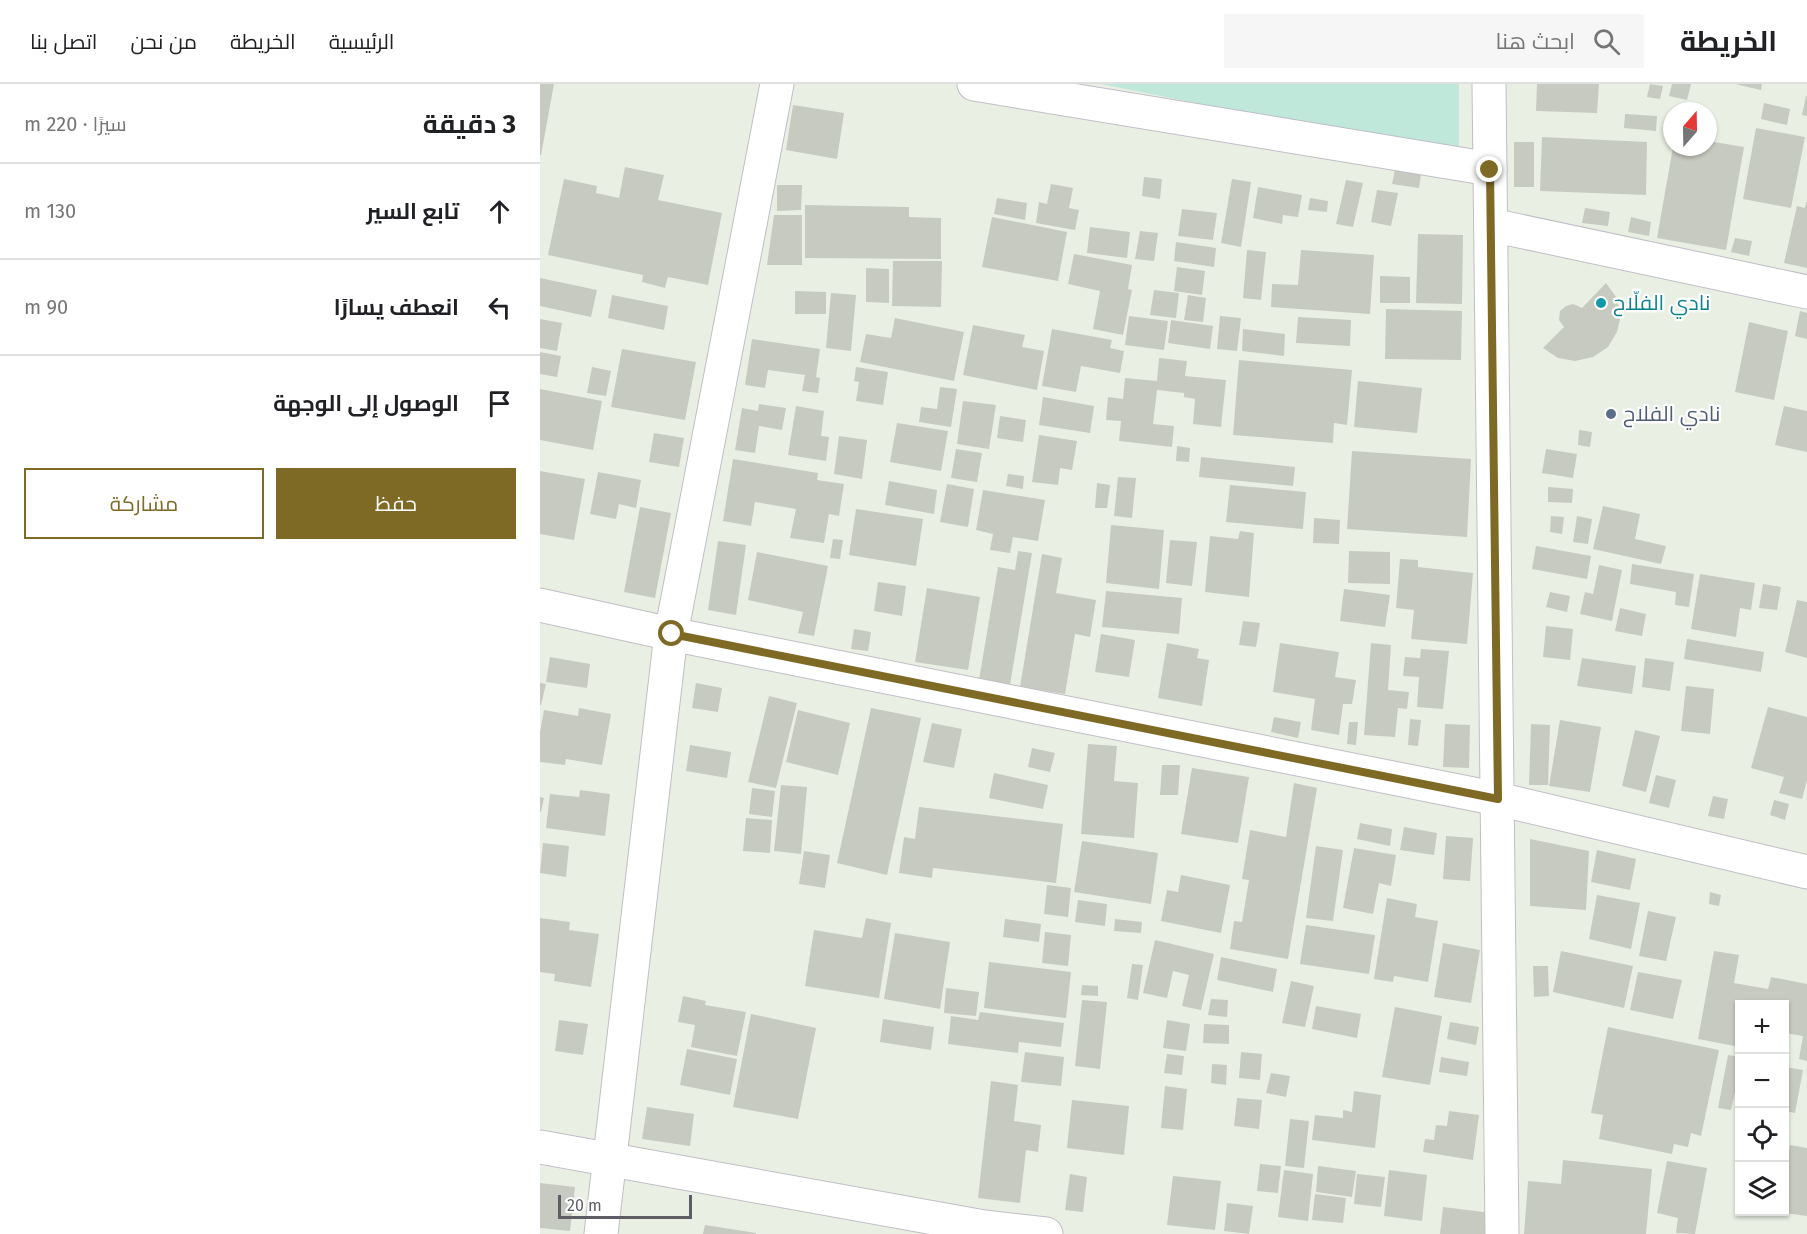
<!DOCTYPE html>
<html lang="ar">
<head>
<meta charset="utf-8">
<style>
	:root { --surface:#fff; --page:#f6f6f6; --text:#202124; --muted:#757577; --line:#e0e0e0; --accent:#7e6a25 }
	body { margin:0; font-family:"Fira Sans",Cairo,sans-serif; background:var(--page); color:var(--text); direction:rtl }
	.controls { position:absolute; right:18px; bottom:18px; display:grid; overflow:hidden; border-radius:0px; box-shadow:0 2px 4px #0004 }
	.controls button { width:54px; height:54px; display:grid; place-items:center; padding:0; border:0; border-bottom:2px solid var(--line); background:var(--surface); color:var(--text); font:30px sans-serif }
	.compass { position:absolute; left:1123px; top:18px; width:54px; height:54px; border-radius:50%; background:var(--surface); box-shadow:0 2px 4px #0004; rotate:20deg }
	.scale { position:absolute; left:18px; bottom:15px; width:134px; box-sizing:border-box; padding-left:6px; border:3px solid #5e5c65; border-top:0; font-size:16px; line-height:21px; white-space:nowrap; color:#5e5c65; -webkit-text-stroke:4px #fff; paint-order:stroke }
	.stop { position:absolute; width:18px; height:18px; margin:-14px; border:4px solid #7e6a25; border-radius:50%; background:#fff }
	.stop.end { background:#7e6a25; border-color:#fff; box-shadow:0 2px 6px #0008 }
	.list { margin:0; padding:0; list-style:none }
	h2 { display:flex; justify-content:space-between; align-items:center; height:78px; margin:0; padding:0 24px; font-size:26px }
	h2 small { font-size:20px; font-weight:400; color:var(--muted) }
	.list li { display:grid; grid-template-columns:39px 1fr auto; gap:18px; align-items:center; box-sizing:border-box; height:96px; padding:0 24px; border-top:2px solid var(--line) }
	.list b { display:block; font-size:22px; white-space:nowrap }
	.list em { font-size:20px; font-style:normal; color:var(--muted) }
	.actions { display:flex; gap:12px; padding:18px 24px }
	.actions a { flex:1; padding:14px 0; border:2px solid var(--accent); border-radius:0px; text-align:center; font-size:21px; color:var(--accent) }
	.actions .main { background:var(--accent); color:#fff }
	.icon { flex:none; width:33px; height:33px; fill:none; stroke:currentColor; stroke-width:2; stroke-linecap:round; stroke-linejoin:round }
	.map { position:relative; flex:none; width:1267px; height:1150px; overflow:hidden; direction:ltr }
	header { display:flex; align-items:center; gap:36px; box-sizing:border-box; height:84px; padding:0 30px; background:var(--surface); border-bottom:2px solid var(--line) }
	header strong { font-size:28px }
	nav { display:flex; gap:33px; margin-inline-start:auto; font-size:21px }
	.search { width:420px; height:54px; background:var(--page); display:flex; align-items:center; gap:15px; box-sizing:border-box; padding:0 21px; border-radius:0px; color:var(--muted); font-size:22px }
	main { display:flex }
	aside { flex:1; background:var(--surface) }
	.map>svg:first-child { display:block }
</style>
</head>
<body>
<header>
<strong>الخريطة</strong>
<div class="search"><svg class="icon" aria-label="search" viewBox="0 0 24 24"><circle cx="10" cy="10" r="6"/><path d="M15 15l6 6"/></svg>ابحث هنا</div>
<nav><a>الرئيسية</a><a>الخريطة</a><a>من نحن</a><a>اتصل بنا</a></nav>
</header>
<main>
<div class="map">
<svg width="1267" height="1150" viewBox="0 0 1267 1150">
	<rect width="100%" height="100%" fill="#eaefe4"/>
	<path fill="#bfe8db" d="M561,0H919V72Z"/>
	<g fill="#c7cac0">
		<path d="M0,0H14L1,71H0Z"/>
		<path d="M997,0H1059L1057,29L996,27Z"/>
		<path d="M1110,0L1123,2L1120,15L1107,13Z"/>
		<path d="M1132,0H1151L1147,16L1129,12Z"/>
		<path d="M1195,0H1222L1221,6Z"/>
		<path d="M1266,12H1267V32L1262,31Z"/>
		<path d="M1224,19L1250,25L1247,41L1221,35Z"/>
		<path d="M253,21L304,29L297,75L246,66Z"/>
		<path d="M1085,30L1117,32L1116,47L1084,44Z"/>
		<path d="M1216,44L1265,53L1251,124L1203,115Z"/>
		<path d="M1002,53L1107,58L1106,111L1000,107Z"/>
		<path d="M1168,57L1204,63L1186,166L1117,154L1133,63H1168Z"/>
		<rect x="974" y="58" width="20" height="45"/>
		<path d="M85,83L124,91L118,116L182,129L168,201L128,193L125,204L102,198L103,191L8,171L24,95L57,102L56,109L79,114Z"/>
		<path d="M855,86L881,90L879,104L852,100Z"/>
		<path d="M604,93L622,95L620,115L602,112Z"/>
		<path d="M692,95L711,98L701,163L681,159Z"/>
		<path d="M806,96L823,99L813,143L796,140Z"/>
		<path d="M511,100L533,104L529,124L539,126L535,146L496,139L499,118L507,120Z"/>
		<path d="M237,101H262L261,126L237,127Z"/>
		<path d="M718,103L762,111L758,133L743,131L742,140L713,134Z"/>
		<path d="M837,106L858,109L851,142L831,138Z"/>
		<path d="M457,114L487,119L485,136L454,130Z"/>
		<path d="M770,114L788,117L787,128L768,126Z"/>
		<path d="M1266,118H1267V184L1244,179L1257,122L1265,124Z"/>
		<path d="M265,121L369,123V133L401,134V175L265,174Z"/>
		<path d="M1045,124L1070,128L1068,142L1042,139Z"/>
		<path d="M642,125L677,129L673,156L638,152Z"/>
		<path d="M234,131H262V181H227Z"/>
		<path d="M452,133L527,148L518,197L442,183Z"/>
		<path d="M1091,133L1111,138L1109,152L1088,148Z"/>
		<path d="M550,143L590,148L587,174L547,169Z"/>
		<path d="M600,147L618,149L614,177L595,175Z"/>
		<path d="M878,150L923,151L922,220L876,219Z"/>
		<path d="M1195,154L1212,157L1209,172L1191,168Z"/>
		<path d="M636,158L676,164L674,183L634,177Z"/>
		<path d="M707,166L726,168L721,216L703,214Z"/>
		<path d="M761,166L834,171L830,230L731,223L732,200L758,201Z"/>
		<path d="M534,170L592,181L588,205L592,206L583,251L553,245L560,207L528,200Z"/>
		<path d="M353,177H402L401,223L352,222Z"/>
		<path d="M637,183L665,187L662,211L634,207Z"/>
		<path d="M326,184L349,185V219L326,218Z"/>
		<path d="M840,192L870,193V219H840Z"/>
		<path d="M0,194L57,206L51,233L0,222Z"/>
		<path d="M1066,199L1076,213L1081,231L1077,248L1068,263L1053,273L1035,277L1018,274L1003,264L1024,243L1019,236L1020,227L1026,222L1033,220L1042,224Z"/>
		<path d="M614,206L639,209L636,234L610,231Z"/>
		<path d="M255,207L286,208V230H255Z"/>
		<path d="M291,209L316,211L311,267L286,264Z"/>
		<path d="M72,211L128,222L124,246L68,234Z"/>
		<path d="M648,211L666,214L663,238L644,236Z"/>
		<path d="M846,225L922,227L921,276L845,275Z"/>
		<path d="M1260,227L1267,229V255L1255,252Z"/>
		<path d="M589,232L628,237L624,266L585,261Z"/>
		<path d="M680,232L701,234L697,267L677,265Z"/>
		<path d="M758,233L811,236L810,262L756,259Z"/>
		<path d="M355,234L424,248L414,297L320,278L326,250L351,254Z"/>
		<path d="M0,235L22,239L17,267L0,264Z"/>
		<path d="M631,236L673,242L670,265L628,259Z"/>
		<path d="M1209,238L1248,247L1234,316L1195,308Z"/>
		<path d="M433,241L485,251L482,263L504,267L497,306L423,291Z"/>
		<path d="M512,245L572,256L570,264L584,267L580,289L541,282L536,308L502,302Z"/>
		<path d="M703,245L745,250L744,272L702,267Z"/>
		<path d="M212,255L280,265L276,293L280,294L278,309L262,307L265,291L228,286L225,304L205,301Z"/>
		<path d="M82,265L156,278L145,336L71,323Z"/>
		<path d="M0,268L21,272L17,293L0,290Z"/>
		<path d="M619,274L647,277L645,292L686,296L681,343L653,340L655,315L644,313V309L617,306L613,340L634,342L632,363L579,357L581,337L566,336L568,313L583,315L585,294L617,297Z"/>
		<path d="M699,276L812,286L807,341L794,339L793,359L693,351Z"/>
		<path d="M52,283L71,287L66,312L47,309Z"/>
		<path d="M316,283L348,288L343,321L316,317L319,298L314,297Z"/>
		<path d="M818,297L882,304L877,349L814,343Z"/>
		<path d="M400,303L417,305L411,343L379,338L381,323L397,325Z"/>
		<path d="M0,305L62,317L53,366L0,356Z"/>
		<path d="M503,313L554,322L550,349L499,341Z"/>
		<path d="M423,317L456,321L449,365L417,360Z"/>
		<path d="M219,320L246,324L242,346L219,342L215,369L195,366L202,324L218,327Z"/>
		<path d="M256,322L284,327L281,352L289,353L286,377L248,371Z"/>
		<path d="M1244,322L1267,327V368L1235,361Z"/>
		<path d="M460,332L486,336L483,358L457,354Z"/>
		<path d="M357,339L408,347L401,387L350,378Z"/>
		<path d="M1039,346L1052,348L1050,363L1038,361Z"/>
		<path d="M114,349L144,354L139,383L109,378Z"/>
		<path d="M499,351L537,357L532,386L520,384L518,401L492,398Z"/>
		<path d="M299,352L327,356L322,395L294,390Z"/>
		<path d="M637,362L650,364L649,378L636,377Z"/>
		<path d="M416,365L442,369L437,398L411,394Z"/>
		<path d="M1006,365L1037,370L1033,394L1002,389Z"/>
		<path d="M812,367L931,375L927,453L807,445Z"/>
		<path d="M661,373L755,383L753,402L659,393Z"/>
		<path d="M193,375L278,389L277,396L304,400L299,432L289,430L284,459L250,454L256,425L215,418L211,442L183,437Z"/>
		<path d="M0,387L45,395L34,456L0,450Z"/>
		<path d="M58,388L101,396L96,424L79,420L76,435L50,430Z"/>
		<path d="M468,390L484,392L483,405L466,402Z"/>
		<path d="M578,393L596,394L592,434L574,432Z"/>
		<path d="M349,397L397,406L394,430L345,421Z"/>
		<path d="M557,399L570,401L567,424H555Z"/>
		<path d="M407,400L434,405L428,443L400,438Z"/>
		<path d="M690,401L766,408L763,445L686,438Z"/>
		<path d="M1008,403L1033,405L1032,419L1008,418Z"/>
		<path d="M443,406L505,416L498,457L473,453L470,469L450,466L453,450L436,446Z"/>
		<path d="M1063,422L1100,430L1095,455L1126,462L1121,480L1053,465Z"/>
		<path d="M100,423L131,429L115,514L84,508Z"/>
		<path d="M316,425L383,435L376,482L309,471Z"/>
		<path d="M1011,432L1024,433L1022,450L1010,448Z"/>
		<path d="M1037,432L1052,435L1048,460L1033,458Z"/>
		<path d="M774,434L800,436L799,460L773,459Z"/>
		<path d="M571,441L624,446L619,505L566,499Z"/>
		<path d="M700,447L714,449L709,513L665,508L670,452L698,455Z"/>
		<path d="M293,455L303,456L300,475L290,474Z"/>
		<path d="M630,456L657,458L652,502L626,499Z"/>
		<path d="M178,457L206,461L196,531L168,526Z"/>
		<path d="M996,462L1051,472L1047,495L992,485Z"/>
		<path d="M478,467L492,469L470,601L439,596L458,483L475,486Z"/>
		<path d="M809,467L850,468V500L808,499Z"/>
		<path d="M217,468L288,482L274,552L258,549L263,528L208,516Z"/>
		<path d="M502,470L522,474L516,509L556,516L550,553L535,550L525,610L480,603Z"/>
		<path d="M860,475L878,476V483L933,489L927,560L871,555L874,526L856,524Z"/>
		<path d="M1092,480L1154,490L1149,523L1135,521L1136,508L1090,500Z"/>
		<path d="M1059,481L1082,486L1072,537L1040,530L1045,508L1053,510Z"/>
		<path d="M1160,490L1215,499L1211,526L1200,524L1196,553L1151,545Z"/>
		<path d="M338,498L366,502L362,532L334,527Z"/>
		<path d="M1223,500L1241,503L1237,526L1219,524Z"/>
		<path d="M387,504L440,513L428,586L375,578Z"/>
		<path d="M804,505L850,511L845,543L800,537Z"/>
		<path d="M566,507L642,514L639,550L562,543Z"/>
		<path d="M1010,508L1030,512L1027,528L1006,523Z"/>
		<path d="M1257,516L1267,518V574L1245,568Z"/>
		<path d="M1080,524L1106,530L1102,552L1075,547Z"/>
		<path d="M703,537L720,539L716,563L699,561Z"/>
		<path d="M1006,542L1033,545L1030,576L1003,573Z"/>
		<path d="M314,545L331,548L328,567L311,565Z"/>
		<path d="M561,550L595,556L589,593L555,588Z"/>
		<path d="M1147,555L1224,568L1221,588L1144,575Z"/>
		<path d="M627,559L659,565L657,574L669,576L662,622L618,614Z"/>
		<path d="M740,559L799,568L795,593L816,596L812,620H803L799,651L771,646L775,615L733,608Z"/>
		<path d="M831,559L851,561L848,606L869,608L867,625L858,624L855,653L824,651Z"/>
		<path d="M881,565L909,567L903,625L877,623L879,593L863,592L865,573L880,574Z"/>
		<path d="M10,573L50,580L47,604L6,598Z"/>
		<path d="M1042,574L1096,582L1092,610L1037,602Z"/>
		<path d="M1105,574L1134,578L1130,607L1102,603Z"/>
		<path d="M0,599L6,600L1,621H0Z"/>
		<path d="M156,599L182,604L178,628L152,624Z"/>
		<path d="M1146,602L1174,605L1170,650L1141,647Z"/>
		<path d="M229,612L257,619L236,704L208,698Z"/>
		<path d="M1228,623L1267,633V696L1262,715L1239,709L1244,693L1211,684Z"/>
		<path d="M39,624L71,630L62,681L26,675L25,681L0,678V648L4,626L38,632Z"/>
		<path d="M331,624L381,634L347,791L297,779Z"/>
		<path d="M258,626L310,639L298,691L246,678Z"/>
		<path d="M734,633L761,638L758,654L731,648Z"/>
		<path d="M870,635L881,636L878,662L868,661Z"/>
		<path d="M1020,636L1061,643L1050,708L1009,702Z"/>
		<path d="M809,638H818L816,661L807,660Z"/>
		<path d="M392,639L422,645L414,684L383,678Z"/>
		<path d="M905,640L930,641L929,684L903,683Z"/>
		<path d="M991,640L1010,641L1008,701H989Z"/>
		<path d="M1095,646L1120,652L1106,708L1082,702Z"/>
		<path d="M548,660L577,662L574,697L598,699L594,754L541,750Z"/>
		<path d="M150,661L191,668L187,694L146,687Z"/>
		<path d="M492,664L515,669L510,688L488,683Z"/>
		<path d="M622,681H640L638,711H620Z"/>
		<path d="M652,684L709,693L698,759L641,750Z"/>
		<path d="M454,689L508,701L503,725L449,714Z"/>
		<path d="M1116,691L1136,696L1129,724L1109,719Z"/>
		<path d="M754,699L777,704L748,875L690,865L694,837L702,838L709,796L702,795L710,746L746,753Z"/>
		<path d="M241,701L267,703L261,770L234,767Z"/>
		<path d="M212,704L235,707L232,733L209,730Z"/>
		<path d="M40,706L70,710L65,752L6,744L10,710L39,713Z"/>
		<path d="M1173,712L1188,715L1184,735L1168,732Z"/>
		<path d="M0,713L4,714L1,728H0Z"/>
		<path d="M1234,716L1249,720L1245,736L1230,731Z"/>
		<path d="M379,723L523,740L516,799L393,784L392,794L359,789L364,753L375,755Z"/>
		<path d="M206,734L232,736L230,769L203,767Z"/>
		<path d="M820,739L852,745L850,762L817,755Z"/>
		<path d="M864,743L897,749L894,771L860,766Z"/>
		<path d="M906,752L933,754L930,797L903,795Z"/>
		<path d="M990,755L1049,767L1046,826L990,822Z"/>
		<path d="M542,757L618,769L611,820L534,808Z"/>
		<path d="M3,759L29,762L26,793L0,789Z"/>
		<path d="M776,762L803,766L793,837L766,834Z"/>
		<path d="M814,764L856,771L851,802L839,799L833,830L803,824Z"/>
		<path d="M1057,766L1096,775L1090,806L1051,798Z"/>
		<path d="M264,767L290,771L285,804L259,800Z"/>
		<path d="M641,791L690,801L681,849L621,837L627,806L638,808Z"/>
		<path d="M507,801L531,804L528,833L504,830Z"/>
		<path d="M1170,808L1181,811L1179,822L1169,820Z"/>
		<path d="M1057,811L1100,819L1091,865L1049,855Z"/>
		<path d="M847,814L877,820L875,833L898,837L888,898L854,892L853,898L834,895Z"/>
		<path d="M538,816L567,820L565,842L535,838Z"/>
		<path d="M1108,827L1136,833L1126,877L1099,872Z"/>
		<path d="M0,834L30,838L29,846L59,850L51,903L14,897L15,890L0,888Z"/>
		<path d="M326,834L351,839L339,914L265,902L274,846L322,854Z"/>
		<path d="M465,835L501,840L499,858L463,853Z"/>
		<path d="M575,835L602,838L601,849L574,847Z"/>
		<path d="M766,841L835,851L829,890L760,880Z"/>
		<path d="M505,848L531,851L528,882L502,879Z"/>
		<path d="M355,849L410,858L400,925L344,915Z"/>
		<path d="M615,856L674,870L661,926L642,922L649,891L633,887L627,914L603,909Z"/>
		<path d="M903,859L940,866L931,919L894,913Z"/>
		<path d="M1021,867L1093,882L1084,924L1013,908Z"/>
		<path d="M1174,867L1199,871L1194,899L1228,905L1231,893L1267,900V977L1259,975L1263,952L1245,949L1244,920H1200V963L1158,955Z"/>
		<path d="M681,873L737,885L733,908L677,896Z"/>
		<path d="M449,878L531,888L526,934L444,924Z"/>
		<path d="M592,880L603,881L598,916L587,914Z"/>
		<path d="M993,882H1008L1009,912L994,913Z"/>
		<path d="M1098,888L1142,896L1133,935L1090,926Z"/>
		<path d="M751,897L774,902L765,943L742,939Z"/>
		<path d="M542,901L558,902V912L541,911Z"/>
		<path d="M406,904L439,908L436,932L404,929Z"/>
		<path d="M143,912L166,917L165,921L206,928L197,972L151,963L155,941L138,938Z"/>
		<path d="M671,915L688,916L687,933L668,931Z"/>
		<path d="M542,916L567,918L560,985L535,982Z"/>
		<path d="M776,922L821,930L817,954L772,945Z"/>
		<path d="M855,923L902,932L890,1001L842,993Z"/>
		<path d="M440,928L524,939L521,963L479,958L478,969L408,960L411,932L438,936Z"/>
		<path d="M211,930L276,944L258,1035L193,1023Z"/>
		<path d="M343,935L394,943L391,966L340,958Z"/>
		<path d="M19,936L48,940L43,971L15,967Z"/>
		<path d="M627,936L650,940L646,967L623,964Z"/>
		<path d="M910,938L939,943L936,961L907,955Z"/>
		<path d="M664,940L689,941V960L663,959Z"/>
		<path d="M1068,943L1179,966L1161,1052L1151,1049L1148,1063L1134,1060L1132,1070L1059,1055L1063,1031L1051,1029Z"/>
		<path d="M147,965L197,975L190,1011L140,1001Z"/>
		<path d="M485,968L524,973L521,1002L481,998Z"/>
		<path d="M701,968L722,970L720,996L699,994Z"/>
		<path d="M627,970L644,972L642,991L624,989Z"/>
		<path d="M1188,971L1200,973V1004L1196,1003L1191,1026L1178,1024Z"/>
		<path d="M901,973L929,978L927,992L899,988Z"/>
		<path d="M672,980L687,981L686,1001L671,999Z"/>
		<path d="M1245,983L1263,986L1255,1029L1245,1027Z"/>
		<path d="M731,989L750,992L746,1013L726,1009Z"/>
		<path d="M451,997L478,1001L474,1037L501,1041L498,1068L486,1066L480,1119L438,1114Z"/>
		<path d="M625,1002L647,1005L643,1046L621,1044Z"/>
		<path d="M814,1007L841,1011L835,1064L772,1056L775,1031L803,1034V1026L812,1028Z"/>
		<path d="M697,1014L722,1016L719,1045L694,1042Z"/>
		<path d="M532,1016L589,1022L584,1071L527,1064Z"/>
		<path d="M107,1023L154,1030L150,1062L102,1055Z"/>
		<path d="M909,1027L939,1031L933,1076L883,1068L885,1055L894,1056L896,1041L907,1042Z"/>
		<path d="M750,1035L769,1037L764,1084L745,1082Z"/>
		<path d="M1250,1061L1267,1064V1132L1245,1129V1093Z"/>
		<path d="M1023,1076L1112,1085L1106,1150H984L988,1097L1021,1100Z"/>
		<path d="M1127,1077L1167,1084L1155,1150L1136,1149L1138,1134L1117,1129Z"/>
		<path d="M720,1080L741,1082L738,1109L717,1107Z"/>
		<path d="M778,1082L816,1087L812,1113L776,1108Z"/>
		<path d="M744,1086L773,1090L768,1137L738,1133Z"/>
		<path d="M849,1086L887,1091L882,1137L844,1132Z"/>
		<path d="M530,1090L547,1093L543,1128L525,1126Z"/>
		<path d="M817,1090L845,1093L841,1123L814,1120Z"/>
		<path d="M633,1092L681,1097L675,1146L627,1141Z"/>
		<path d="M0,1099L35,1103L30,1147L0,1144Z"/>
		<path d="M775,1110L806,1114L803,1139L772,1136Z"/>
		<path d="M687,1119L713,1122L709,1150L684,1147Z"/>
		<path d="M903,1123L952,1129L949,1150H900Z"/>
		<path d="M165,1141L216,1149V1150H163Z"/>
	</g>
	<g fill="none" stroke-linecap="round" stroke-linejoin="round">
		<defs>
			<g id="street">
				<path d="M434,0L950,85"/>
				<path d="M949,0L962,1150"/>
				<path d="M951,141L1267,208"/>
				<path d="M0,521L131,550L958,715L1267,788"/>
				<path d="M0,1063L444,1143L506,1150"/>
				<path d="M61,1150L131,550L237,0"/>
			</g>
		</defs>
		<use href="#street" stroke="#c0bec6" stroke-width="35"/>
		<use href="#street" stroke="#fff" stroke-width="33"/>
	</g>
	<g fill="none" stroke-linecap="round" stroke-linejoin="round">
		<path stroke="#7e6a25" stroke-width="8" d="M132,550L958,715L950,86"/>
	</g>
	<circle fill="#0f9aa8" stroke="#fff" stroke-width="2" cx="1061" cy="219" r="6"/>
	<circle fill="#5c6f8a" stroke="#fff" stroke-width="2" cx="1071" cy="330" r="6"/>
	<g text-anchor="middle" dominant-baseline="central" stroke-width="4.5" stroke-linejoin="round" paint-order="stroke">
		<g font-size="21" fill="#0d838f" stroke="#fff" text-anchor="start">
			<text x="1073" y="219">نادي الفلّاح</text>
		</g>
		<g font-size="21" fill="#4e5e75" stroke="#fff" text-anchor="start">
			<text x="1083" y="330">نادي الفلاح</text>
		</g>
	</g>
</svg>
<div class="controls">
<button>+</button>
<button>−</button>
<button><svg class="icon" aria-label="locate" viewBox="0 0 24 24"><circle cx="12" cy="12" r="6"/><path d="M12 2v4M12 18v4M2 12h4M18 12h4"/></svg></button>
<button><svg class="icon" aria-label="layers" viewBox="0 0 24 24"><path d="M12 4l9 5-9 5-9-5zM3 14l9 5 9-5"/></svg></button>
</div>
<svg class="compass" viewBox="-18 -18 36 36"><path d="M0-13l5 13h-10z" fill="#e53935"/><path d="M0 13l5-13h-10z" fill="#757577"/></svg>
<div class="scale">20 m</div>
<div class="stop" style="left:132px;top:550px"></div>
<div class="stop end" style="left:950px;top:86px"></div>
</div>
<aside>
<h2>3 دقيقة<small>سيرًا · 220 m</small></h2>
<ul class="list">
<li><svg class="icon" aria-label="ahead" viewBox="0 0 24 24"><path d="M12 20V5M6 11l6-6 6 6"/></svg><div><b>تابع السير</b></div><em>130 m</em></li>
<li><svg class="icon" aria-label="left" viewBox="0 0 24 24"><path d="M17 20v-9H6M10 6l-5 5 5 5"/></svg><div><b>انعطف يسارًا</b></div><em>90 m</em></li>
<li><svg class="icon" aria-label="arrive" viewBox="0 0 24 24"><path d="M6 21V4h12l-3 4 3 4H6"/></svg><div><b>الوصول إلى الوجهة</b></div></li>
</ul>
<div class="actions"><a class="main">حفظ</a><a>مشاركة</a></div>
</aside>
</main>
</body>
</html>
